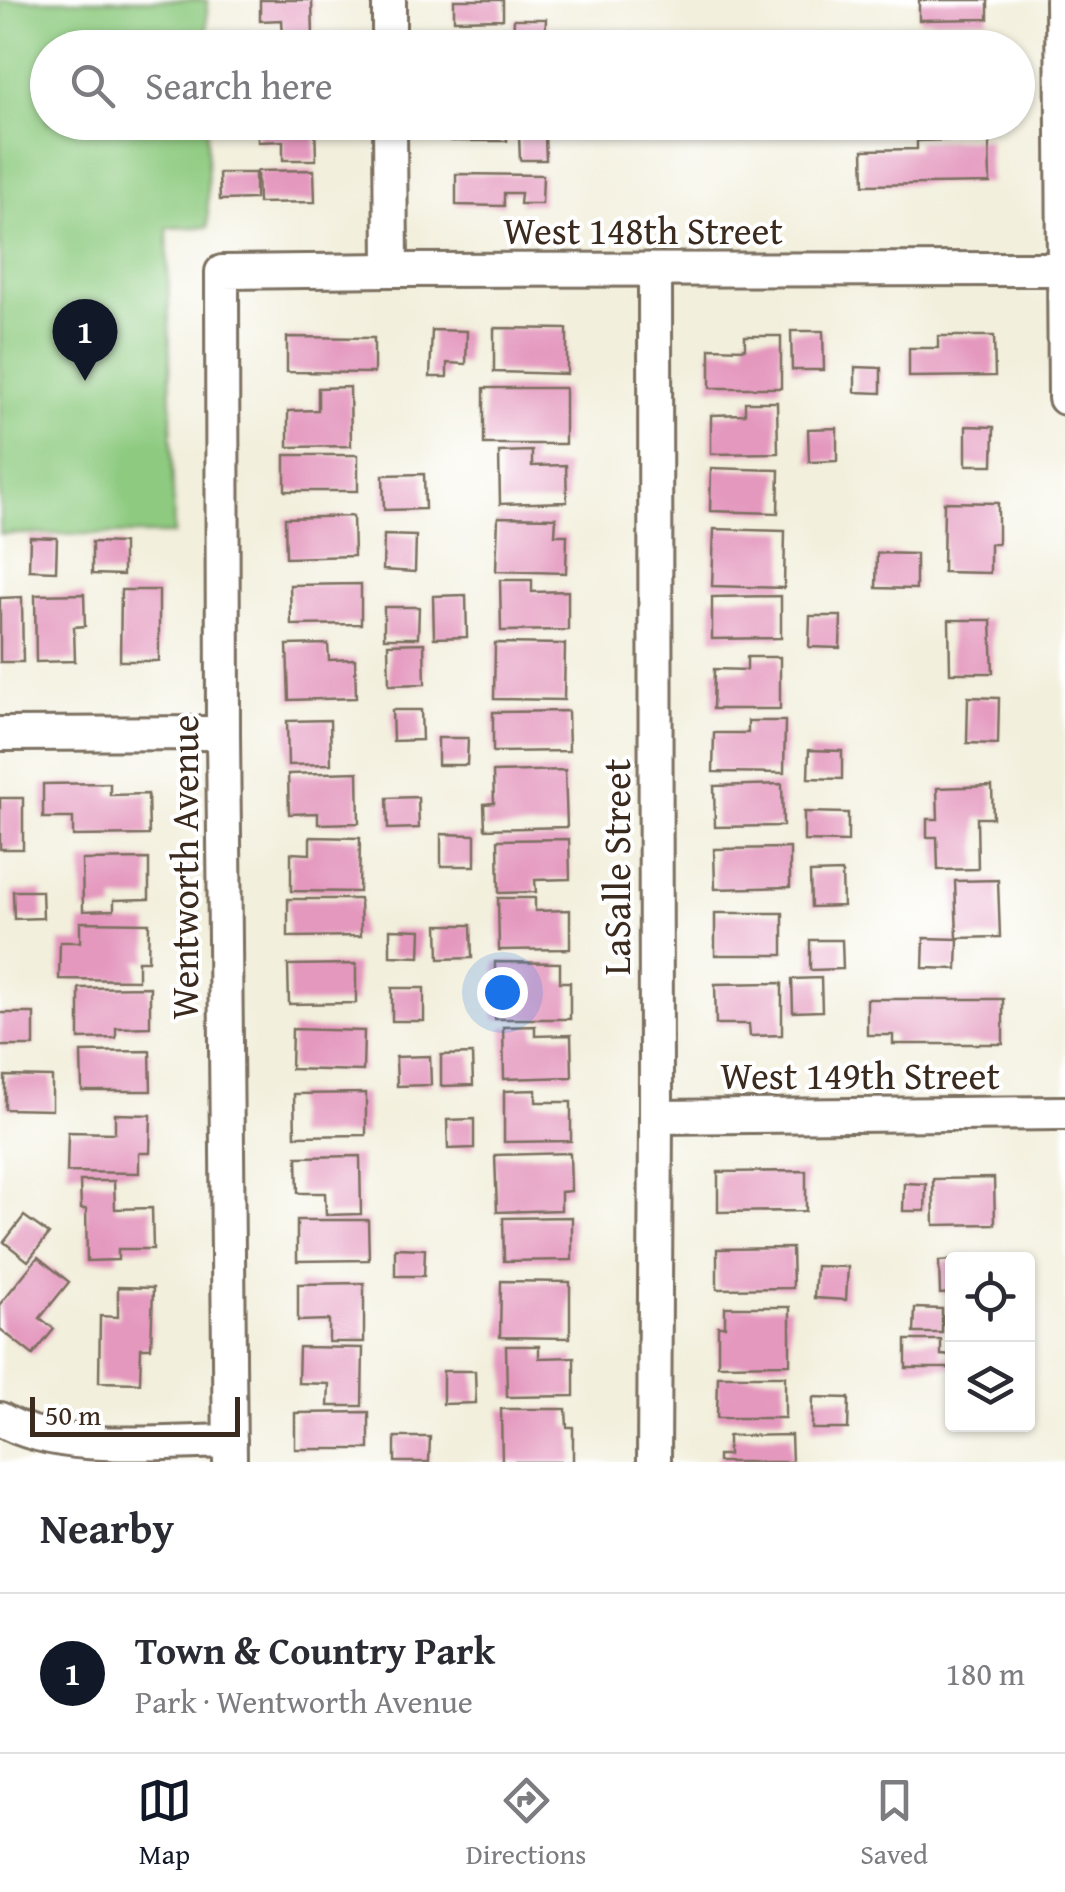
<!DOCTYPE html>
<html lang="en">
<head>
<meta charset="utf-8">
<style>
	:root { --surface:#fff; --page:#f2f2f3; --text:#2b2b33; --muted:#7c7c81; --line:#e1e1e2; --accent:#111827 }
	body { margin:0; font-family:"Gentium Book Plus",serif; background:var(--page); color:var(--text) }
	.controls { position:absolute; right:30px; bottom:30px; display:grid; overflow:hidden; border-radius:10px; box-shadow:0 2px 8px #0004 }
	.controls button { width:90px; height:90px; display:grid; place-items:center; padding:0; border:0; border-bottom:2px solid var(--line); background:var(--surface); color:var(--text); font:50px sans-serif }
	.scale { position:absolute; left:30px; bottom:25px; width:210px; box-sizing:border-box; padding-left:10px; border:5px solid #3b2a1e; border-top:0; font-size:28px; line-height:35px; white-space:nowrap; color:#3b2a1e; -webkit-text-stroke:8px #fff; paint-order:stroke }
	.you { position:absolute; left:502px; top:992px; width:35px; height:35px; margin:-25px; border:8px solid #fff; border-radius:50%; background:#1a73e8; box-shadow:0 0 0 15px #1a73e833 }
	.badge { display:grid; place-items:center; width:65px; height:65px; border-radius:50%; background:var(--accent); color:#fff; font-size:32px; font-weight:700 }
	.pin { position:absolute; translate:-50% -82px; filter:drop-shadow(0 2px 5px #0008) }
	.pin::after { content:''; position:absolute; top:52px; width:35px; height:30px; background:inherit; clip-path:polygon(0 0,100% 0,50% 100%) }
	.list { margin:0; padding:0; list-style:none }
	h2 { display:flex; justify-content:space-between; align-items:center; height:130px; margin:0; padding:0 40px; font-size:42px }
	h2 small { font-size:32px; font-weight:400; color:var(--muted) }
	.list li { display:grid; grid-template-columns:65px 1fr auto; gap:30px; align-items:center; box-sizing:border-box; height:160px; padding:0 40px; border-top:2px solid var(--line) }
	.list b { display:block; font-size:38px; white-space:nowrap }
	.list p { margin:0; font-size:32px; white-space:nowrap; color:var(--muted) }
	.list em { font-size:32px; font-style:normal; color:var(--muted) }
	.icon { flex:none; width:55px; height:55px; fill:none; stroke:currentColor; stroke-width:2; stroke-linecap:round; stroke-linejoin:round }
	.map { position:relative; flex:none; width:1065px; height:1462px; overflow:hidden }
	.search { position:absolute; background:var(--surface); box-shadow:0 2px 8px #0004; left:30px; right:30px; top:30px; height:110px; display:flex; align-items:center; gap:25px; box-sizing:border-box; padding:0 35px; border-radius:55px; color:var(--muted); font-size:38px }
	.sheet { height:290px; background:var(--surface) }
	nav { display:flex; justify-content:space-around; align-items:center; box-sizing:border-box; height:140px; border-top:2px solid var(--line); background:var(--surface); font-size:28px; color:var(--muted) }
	nav a { display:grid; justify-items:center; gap:5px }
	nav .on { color:var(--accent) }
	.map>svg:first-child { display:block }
</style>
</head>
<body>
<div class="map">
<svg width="1065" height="1462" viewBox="0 0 1065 1462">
	<rect width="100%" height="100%" fill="#fff"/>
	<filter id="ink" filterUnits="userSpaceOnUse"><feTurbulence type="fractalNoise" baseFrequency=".01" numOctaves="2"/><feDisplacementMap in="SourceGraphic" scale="20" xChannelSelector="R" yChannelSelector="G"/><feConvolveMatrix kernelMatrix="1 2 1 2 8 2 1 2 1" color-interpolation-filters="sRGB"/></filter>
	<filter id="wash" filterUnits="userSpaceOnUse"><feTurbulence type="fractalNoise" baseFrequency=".0048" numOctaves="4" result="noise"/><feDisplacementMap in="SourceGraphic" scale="40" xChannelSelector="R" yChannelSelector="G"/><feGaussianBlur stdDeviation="2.25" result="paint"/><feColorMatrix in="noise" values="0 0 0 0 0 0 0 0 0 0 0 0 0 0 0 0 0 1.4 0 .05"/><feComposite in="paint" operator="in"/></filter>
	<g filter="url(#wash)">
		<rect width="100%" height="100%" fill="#f2efdc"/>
		<path fill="#8ecb80" stroke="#647a4f" stroke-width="2.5" d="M0,0H207V47L48,48V122L207,123L208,227L167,228L174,534H0Z"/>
		<g id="blocks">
			<g fill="#e498be">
				<path d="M260,0H312L313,38L283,39L282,20L260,21Z"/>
				<path d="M454,0H503V19L454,20Z"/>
				<path d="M919,0H988V19L919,20Z"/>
				<path d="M514,19H546L545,38H513Z"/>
				<path d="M258,122H315L316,160H283V141L258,142Z"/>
				<rect x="451" y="122" width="56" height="19"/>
				<path d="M519,136H545L546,160H520Z"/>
				<path d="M989,139L990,183L864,185L863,150L917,149V141Z"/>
				<path d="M314,170L315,202L258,203L257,171Z"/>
				<path d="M219,173H255V199L220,200Z"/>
				<path d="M456,174L543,175L542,204H520L521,193H504V206L456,205Z"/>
				<path d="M494,328L567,329V374L494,372Z"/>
				<path d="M432,330L467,331L466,364L447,363V377H430Z"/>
				<path d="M791,331H823L824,370H792Z"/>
				<path d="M745,336H781V388H710V348L745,349Z"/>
				<path d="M938,336H994L995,376L909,377V348H938Z"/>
				<path d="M287,337L374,338V373L287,372Z"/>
				<path d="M855,367L881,368V393L855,392Z"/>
				<path d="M350,387L351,446L288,447V411L318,410V388Z"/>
				<rect x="484" y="388" width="81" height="56"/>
				<path d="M745,402H777L778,453L711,454V415L745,414Z"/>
				<path d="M966,426L994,427L993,465H966Z"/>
				<path d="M837,428V461L809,462L808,429Z"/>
				<path d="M532,451V466L566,465L567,502L500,504L499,452Z"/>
				<rect x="285" y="455" width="73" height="36"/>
				<path d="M711,468L779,470L778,513L710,511Z"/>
				<path d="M424,474L425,509L384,510L383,475Z"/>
				<path d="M944,502L998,503V544H990V573L943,572Z"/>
				<path d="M353,516L354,556L286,558L285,518Z"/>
				<path d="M498,517L556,518L555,535H567L566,573L496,571Z"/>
				<path d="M714,529L785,531L784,588L712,586Z"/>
				<path d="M384,535L416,536L415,572L383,570Z"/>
				<path d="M30,537L57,538L56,571L29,570Z"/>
				<path d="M92,542L123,543V575L92,574Z"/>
				<path d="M877,553L916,554V589L876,588Z"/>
				<path d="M500,580H532V592L568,591V630L501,631Z"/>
				<path d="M361,584V624L291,625L290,585Z"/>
				<path d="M121,590H159V661H120Z"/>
				<path d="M84,594L85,626L74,627L75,661L36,662L35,595Z"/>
				<path d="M466,595L467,637L434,638L433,596Z"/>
				<path d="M781,596V638L712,639V597Z"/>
				<path d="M22,597L23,662H0V598Z"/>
				<path d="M384,607H419L418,638H384Z"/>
				<path d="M810,616H841L840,648L809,647Z"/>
				<path d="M949,620H991L993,673H950Z"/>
				<path d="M424,643L425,684L389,685L388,644Z"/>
				<path d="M495,643L565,644L564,700L494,699Z"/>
				<path d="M328,644L329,660L355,659L356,698L289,700L287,645Z"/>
				<path d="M747,657H780V709H713L714,669L747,670Z"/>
				<path d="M968,697L999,698L998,744L967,743Z"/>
				<path d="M392,710H421L422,740L393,741Z"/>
				<path d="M568,711L569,751L493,752V712Z"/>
				<path d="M330,720L331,764L288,765L287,721Z"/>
				<path d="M748,721H785L784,773L713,772L714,733H748Z"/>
				<path d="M438,738H468L467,765H438Z"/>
				<path d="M809,750L842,751V779L808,778Z"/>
				<path d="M565,770L567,827L485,829L484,804L494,803L493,772Z"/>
				<path d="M358,772L359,823L318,824V813L289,814L288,774Z"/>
				<path d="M110,783V795L148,794L149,835L73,836V818H43V784Z"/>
				<path d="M782,784L783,826L715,827L714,786Z"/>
				<path d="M992,786L993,818H977L978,869L938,870L937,837H927V819H938L937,788Z"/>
				<path d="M418,797L419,828L388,829L387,798Z"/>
				<rect x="0" y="798" width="23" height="51"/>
				<path d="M804,812L848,813V842L804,841Z"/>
				<path d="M441,834L475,835V866H441Z"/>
				<path d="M310,837L360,838L359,892L291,891V853L310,854Z"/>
				<path d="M569,839L570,879L535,880L536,892L499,893L498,840Z"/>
				<path d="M790,848V887L715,889L714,849Z"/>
				<path d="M149,859V899L114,900V910L83,911L82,860Z"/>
				<path d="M842,872L843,906L811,907L810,873Z"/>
				<path d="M998,880L1000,937L957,938L955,881Z"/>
				<path d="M13,891H42L43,918L14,919Z"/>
				<path d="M498,898H535V911L570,910V949L499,950Z"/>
				<path d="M288,899H360L361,936L288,937Z"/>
				<rect x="715" y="913" width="68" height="42"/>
				<path d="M80,922L149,923L148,961H138V980L59,979L60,942H80Z"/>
				<path d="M438,925H471L472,958L439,959Z"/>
				<path d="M390,929L421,930L420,957L390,956Z"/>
				<path d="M924,938L958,939L957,969L923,968Z"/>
				<path d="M810,940H842L843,969L810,970Z"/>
				<path d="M495,962L560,963V982H570V1019H495Z"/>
				<path d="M356,964V1003L289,1004L288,965Z"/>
				<path d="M821,978L822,1011L793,1012L792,979Z"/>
				<path d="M782,983V1035L750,1036L749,1024H716L715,984Z"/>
				<path d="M150,987V1027L116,1028V1038L79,1039V988Z"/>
				<rect x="392" y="988" width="32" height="33"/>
				<path d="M867,999H1003V1044H893V1035H867Z"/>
				<rect x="0" y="1013" width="34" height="33"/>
				<path d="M535,1026V1036L571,1035L572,1077L504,1079L503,1027Z"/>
				<path d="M292,1029L364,1031L363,1071L291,1069Z"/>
				<path d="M150,1051L151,1091H82L81,1052Z"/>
				<path d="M472,1054L473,1085L441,1086V1055Z"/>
				<path d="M430,1056L431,1085L397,1086L396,1057Z"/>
				<path d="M5,1076L52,1077V1110L5,1109Z"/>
				<path d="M536,1090V1102H571V1141L504,1142V1091Z"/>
				<path d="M366,1093V1135L295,1136L294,1094Z"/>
				<path d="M115,1114L151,1115L150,1153H139V1173L67,1172L68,1132L115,1133Z"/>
				<path d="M474,1119V1148L448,1149L447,1120Z"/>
				<path d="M570,1153L571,1191L561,1192V1210L497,1212L495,1155Z"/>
				<path d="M360,1156L361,1214L326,1215L325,1193H298L297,1157Z"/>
				<path d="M806,1171V1211L718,1212V1172Z"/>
				<path d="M994,1178L995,1224L934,1225L933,1179Z"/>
				<path d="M80,1181H114L115,1209L152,1208L153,1249H118V1260L87,1261L86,1209H81Z"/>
				<path d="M904,1183L926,1184L925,1211H903Z"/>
				<path d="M24,1216L49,1234L28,1261L4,1242Z"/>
				<path d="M572,1217V1260L504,1261L503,1218Z"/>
				<path d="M297,1220H368L369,1260L297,1261Z"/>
				<path d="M395,1248L425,1249L424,1276H395Z"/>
				<path d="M792,1248L793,1288L717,1289V1249Z"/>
				<path d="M38,1257L69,1282L40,1318L54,1329L33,1355L0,1329V1304Z"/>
				<path d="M952,1260V1293L940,1294L939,1261Z"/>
				<path d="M816,1266L848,1267L846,1300L814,1298Z"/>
				<path d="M501,1281L570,1282V1338L500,1337Z"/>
				<path d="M364,1283V1342H329V1320L298,1321V1284Z"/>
				<path d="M118,1287L153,1288L151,1348H141L140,1383L99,1382L100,1316L118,1317Z"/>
				<path d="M725,1307H790V1364L718,1365V1326H725Z"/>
				<path d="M915,1308L942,1309V1333H914Z"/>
				<path d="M906,1340H941V1355L952,1356V1368H906Z"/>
				<path d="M506,1346H539V1358L574,1357V1396L507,1397Z"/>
				<path d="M299,1347L363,1348L362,1406H328L329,1384L298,1383Z"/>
				<path d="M443,1371H475L476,1403L443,1404Z"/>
				<path d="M718,1376H785V1418H717Z"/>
				<path d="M813,1397L849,1398L848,1429H812Z"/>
				<path d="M501,1409H566L567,1427H573V1462H502Z"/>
				<path d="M369,1412V1449H295V1413Z"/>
				<path d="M791,1435L792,1462H718V1455H728V1436Z"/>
				<path d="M395,1437H430L429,1462H395Z"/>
			</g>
		</g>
	</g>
	<g filter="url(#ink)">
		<use href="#blocks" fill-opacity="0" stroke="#7b6f60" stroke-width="2.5"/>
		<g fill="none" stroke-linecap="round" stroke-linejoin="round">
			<defs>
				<g id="street">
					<path d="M389,0V48"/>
					<path d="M1062,0L1065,398"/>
					<path d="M390,122L391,270"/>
					<path d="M0,734L223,733"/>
					<path d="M656,1117L1065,1113"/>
					<path d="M0,1419C59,1454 162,1442 230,1441"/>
					<path d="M230,1462L223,733L222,272L391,270L1065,269"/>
					<path d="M654,1462L656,1117L655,271"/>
				</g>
			</defs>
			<use href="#street" stroke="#7b6f60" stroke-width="38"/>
			<use href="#street" stroke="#fff" stroke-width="32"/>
		</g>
	</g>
	<g text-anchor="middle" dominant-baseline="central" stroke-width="8" stroke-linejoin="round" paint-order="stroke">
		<g font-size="38" fill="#3b2a1e" stroke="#fff">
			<text x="643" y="230">West 148th Street</text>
			<text transform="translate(184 867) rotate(-90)">Wentworth Avenue</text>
			<text transform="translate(616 867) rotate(-90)">LaSalle Street</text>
			<text x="860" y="1075">West 149th Street</text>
		</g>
	</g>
</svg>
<div class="controls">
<button><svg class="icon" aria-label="locate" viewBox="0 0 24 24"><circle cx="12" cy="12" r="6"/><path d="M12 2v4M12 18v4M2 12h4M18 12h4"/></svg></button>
<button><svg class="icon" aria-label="layers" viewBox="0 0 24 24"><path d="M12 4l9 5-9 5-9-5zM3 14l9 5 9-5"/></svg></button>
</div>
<div class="scale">50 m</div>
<div class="you"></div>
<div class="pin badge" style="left:85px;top:381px">1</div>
<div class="search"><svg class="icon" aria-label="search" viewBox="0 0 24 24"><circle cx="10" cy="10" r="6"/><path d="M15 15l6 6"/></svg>Search here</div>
</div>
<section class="sheet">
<h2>Nearby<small></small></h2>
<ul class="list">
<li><span class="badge">1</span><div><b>Town &amp; Country Park</b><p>Park · Wentworth Avenue</p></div><em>180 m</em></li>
</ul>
</section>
<nav>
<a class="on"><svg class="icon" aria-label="map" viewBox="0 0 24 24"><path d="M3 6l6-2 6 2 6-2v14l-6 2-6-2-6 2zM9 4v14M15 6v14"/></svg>Map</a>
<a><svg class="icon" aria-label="directions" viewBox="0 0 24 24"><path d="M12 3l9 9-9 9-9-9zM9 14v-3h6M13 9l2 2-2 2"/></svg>Directions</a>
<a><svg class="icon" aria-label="saved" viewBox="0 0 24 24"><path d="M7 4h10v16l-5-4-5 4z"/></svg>Saved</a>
</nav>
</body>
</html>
